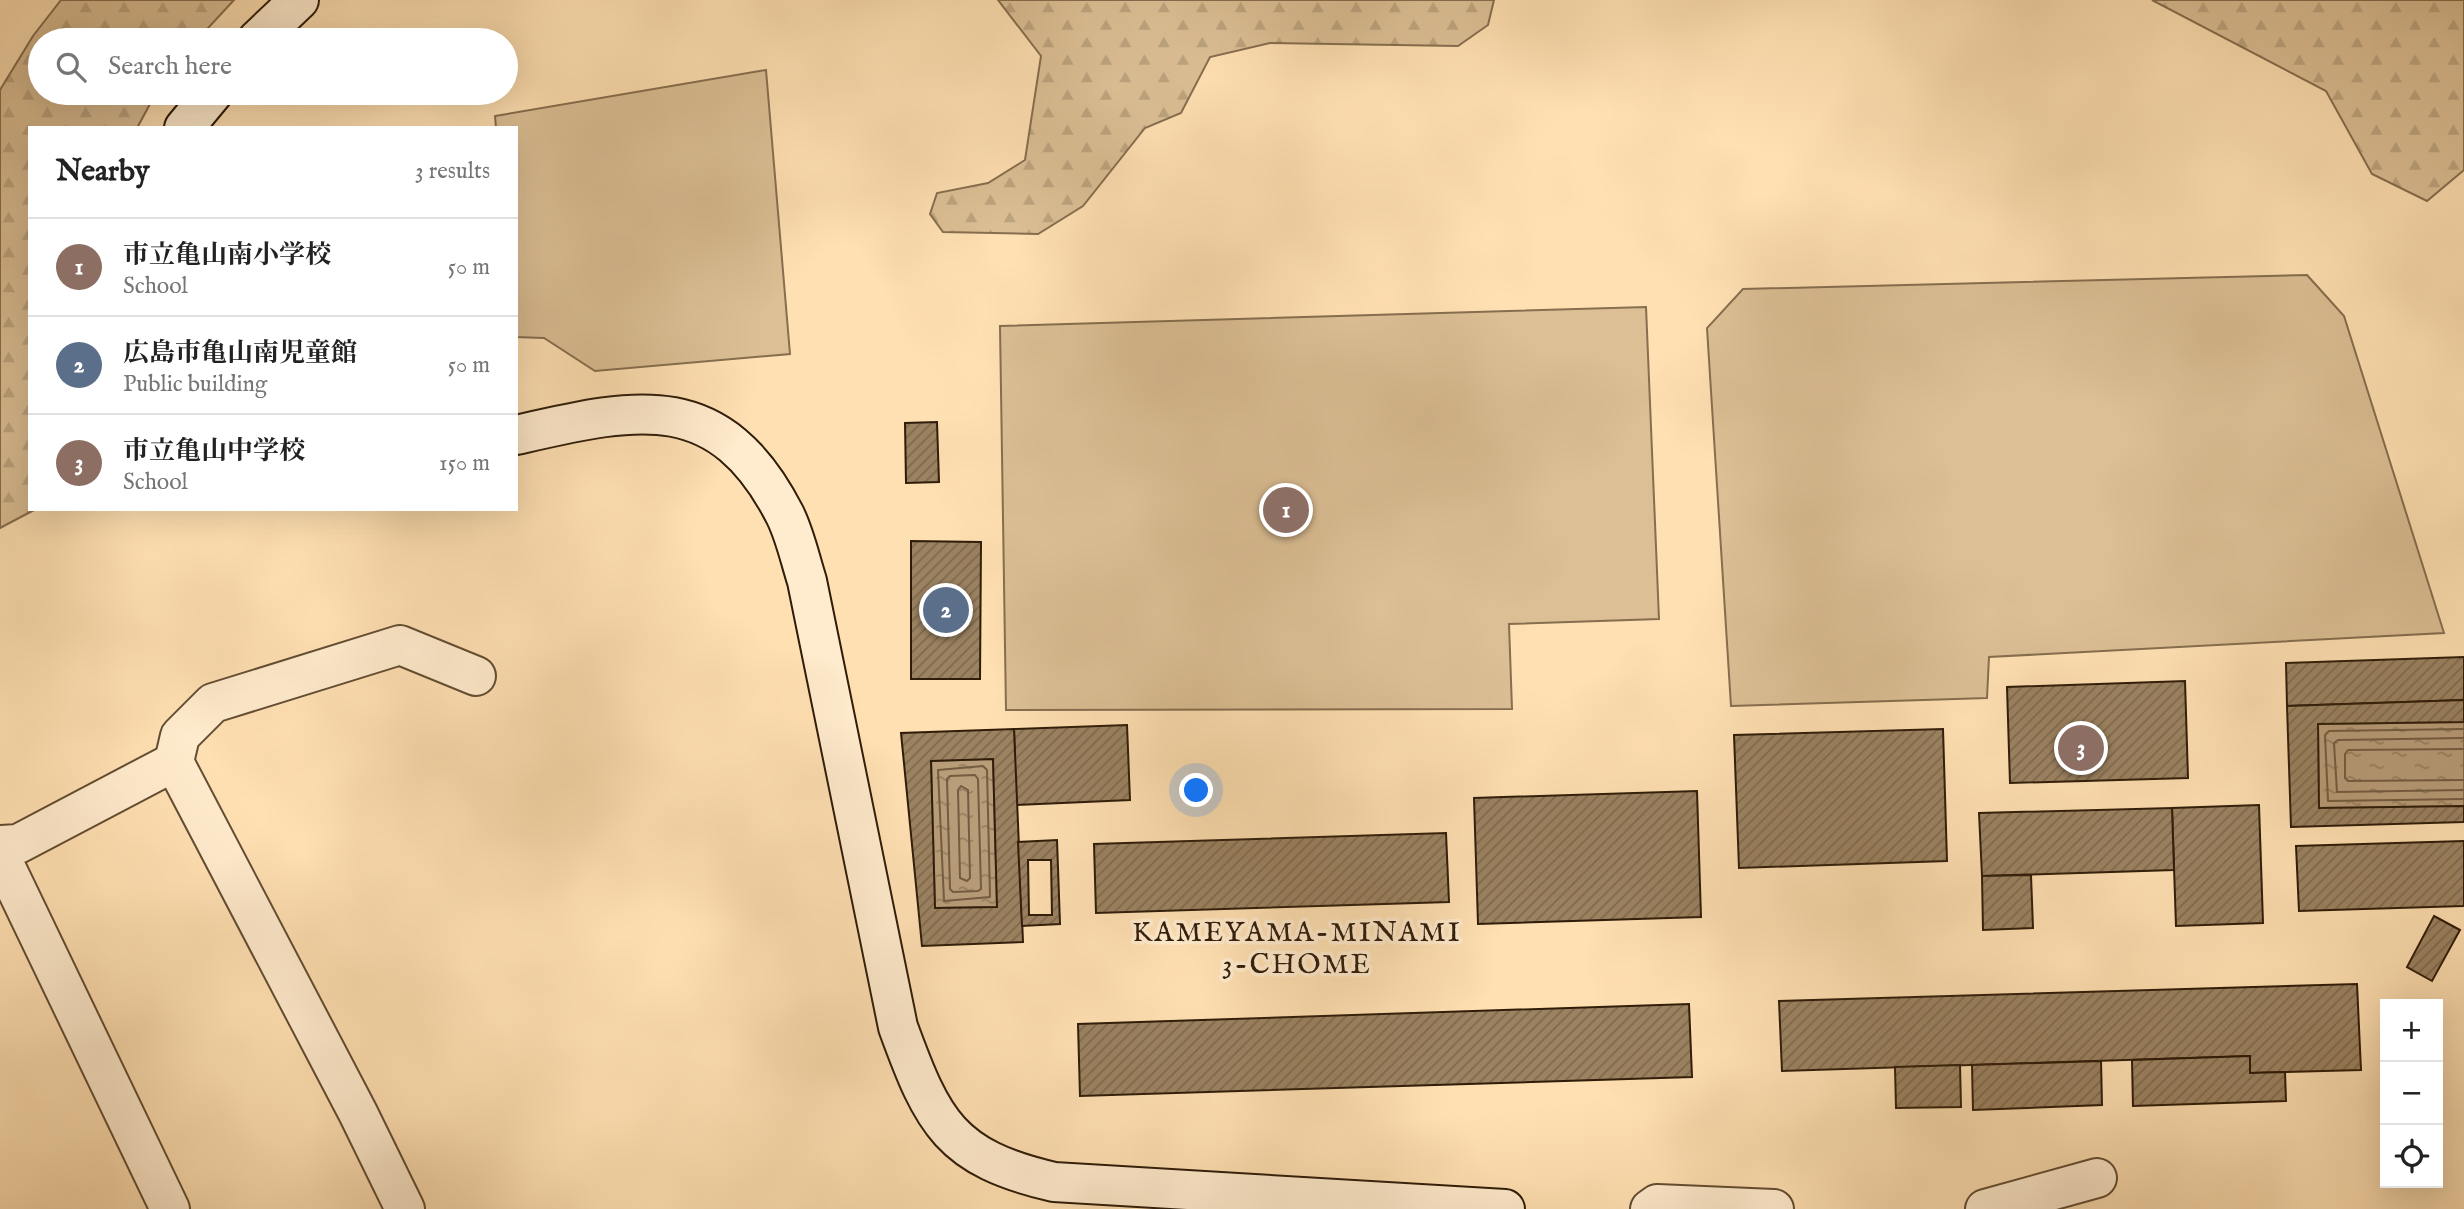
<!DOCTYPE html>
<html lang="en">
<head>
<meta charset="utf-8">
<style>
	:root { --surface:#fff; --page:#f6f6f6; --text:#222; --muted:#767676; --line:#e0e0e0; --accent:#0f766e }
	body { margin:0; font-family:"IM FELL English","Noto Serif JP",serif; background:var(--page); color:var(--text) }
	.controls { position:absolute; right:21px; bottom:21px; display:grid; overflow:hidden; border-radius:0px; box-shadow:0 7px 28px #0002 }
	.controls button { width:63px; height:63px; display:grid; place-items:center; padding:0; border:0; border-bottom:2px solid var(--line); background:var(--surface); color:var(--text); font:35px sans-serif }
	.you { position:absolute; left:1197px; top:791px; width:24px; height:24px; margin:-18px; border:5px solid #fff; border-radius:50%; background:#1a73e8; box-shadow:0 0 0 10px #1a73e833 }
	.badge { display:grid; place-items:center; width:46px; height:46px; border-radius:50%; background:var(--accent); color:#fff; font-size:23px; font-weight:700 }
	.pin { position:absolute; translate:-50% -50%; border:4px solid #fff; box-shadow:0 2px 7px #0006 }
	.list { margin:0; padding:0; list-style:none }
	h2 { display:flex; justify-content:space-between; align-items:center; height:91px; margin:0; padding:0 28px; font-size:30px }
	h2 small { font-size:23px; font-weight:400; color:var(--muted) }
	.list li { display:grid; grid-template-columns:46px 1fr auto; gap:21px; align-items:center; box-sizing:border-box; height:98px; padding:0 28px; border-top:2px solid var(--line) }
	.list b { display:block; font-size:26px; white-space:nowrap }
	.list p { margin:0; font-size:23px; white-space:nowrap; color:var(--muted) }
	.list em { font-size:23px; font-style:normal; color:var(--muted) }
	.icon { flex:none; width:38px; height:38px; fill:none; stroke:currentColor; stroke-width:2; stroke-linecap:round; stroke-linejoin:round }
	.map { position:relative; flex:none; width:2464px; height:1209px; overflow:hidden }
	.search { position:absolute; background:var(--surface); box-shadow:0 7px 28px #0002; left:28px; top:28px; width:490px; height:77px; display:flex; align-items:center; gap:18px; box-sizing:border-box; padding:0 24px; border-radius:38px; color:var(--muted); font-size:26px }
	.panel { position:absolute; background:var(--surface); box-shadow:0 7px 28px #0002; left:28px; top:126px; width:490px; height:385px; border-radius:0px }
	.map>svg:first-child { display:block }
</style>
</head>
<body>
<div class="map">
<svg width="2464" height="1209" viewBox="0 0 2464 1209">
	<defs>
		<pattern id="forest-firs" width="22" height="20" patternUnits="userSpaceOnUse" patternTransform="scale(1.75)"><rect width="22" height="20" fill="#dcbf95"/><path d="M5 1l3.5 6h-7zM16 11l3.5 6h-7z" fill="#bda47f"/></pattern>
		<pattern id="water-ripples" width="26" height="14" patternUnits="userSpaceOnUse" patternTransform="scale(1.75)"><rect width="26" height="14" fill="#b89d79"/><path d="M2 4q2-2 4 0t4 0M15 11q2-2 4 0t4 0" fill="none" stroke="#967f61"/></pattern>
		<pattern id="building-hatch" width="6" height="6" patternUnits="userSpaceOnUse" patternTransform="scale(1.75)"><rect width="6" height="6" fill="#9b8261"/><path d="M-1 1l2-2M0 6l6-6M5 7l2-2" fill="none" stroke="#7f6a4e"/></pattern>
	</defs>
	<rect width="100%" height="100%" fill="#ffe0b2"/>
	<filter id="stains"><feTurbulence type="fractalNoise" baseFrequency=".00286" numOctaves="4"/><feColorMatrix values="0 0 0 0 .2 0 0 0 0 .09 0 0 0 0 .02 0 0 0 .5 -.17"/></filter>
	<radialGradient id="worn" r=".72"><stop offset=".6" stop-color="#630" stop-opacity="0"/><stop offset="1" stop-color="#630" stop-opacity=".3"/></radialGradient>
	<g fill="url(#forest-firs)" stroke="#866e4f" stroke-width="2">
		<path d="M61,0H234L197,40H40V93H156L137,128H30V509H36L0,528V90L33,36Z"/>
		<path d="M998,0H1494L1488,25L1458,46L1270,43L1210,57L1181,113L1145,128L1083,206L1038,234L943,232L930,214L937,193L988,183L1025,160L1041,56Z"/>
		<path d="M2152,0H2464V170L2427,201L2372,174L2326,91Z"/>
	</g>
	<g fill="#dcbf95" stroke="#866e4f" stroke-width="2">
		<path d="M766,70L790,354L595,371L544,338L516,337V128H496L495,116Z"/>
		<path d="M2307,275L2344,316L2444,633L1989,657L1987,698L1731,706L1707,328L1743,289Z"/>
		<path d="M1646,307L1659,619L1509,624L1512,709L1006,710L1000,326Z"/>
	</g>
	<g fill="url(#water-ripples)" stroke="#81694c" stroke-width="2">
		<path d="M2464,722V806L2319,808L2318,724Z"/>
		<path d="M993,759L997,907L935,908L931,761Z"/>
	</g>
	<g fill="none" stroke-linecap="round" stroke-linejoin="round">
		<g stroke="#745c41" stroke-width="2">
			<path d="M2464,729L2329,731L2325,735L2328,801L2464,799"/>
			<path d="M2464,738L2338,740L2334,743L2337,792L2464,790"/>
			<path d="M2464,749L2348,750L2345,754V778L2348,781L2464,780"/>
			<path d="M983,766L987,770L990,897L944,901L938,770Z"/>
			<path d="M975,775L978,779L981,889L978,891L953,892L950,889L947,779L950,776Z"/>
			<path d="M961,786L968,790L970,878L967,881L960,878L958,790Z"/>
		</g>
	</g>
	<g fill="url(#building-hatch)" stroke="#2f1c09" stroke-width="2" fill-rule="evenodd">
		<path d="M937,422L939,482L906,483L905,423Z"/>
		<path d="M911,541L981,542L980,679H911Z"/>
		<path d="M2464,657V700L2287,706L2286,663Z"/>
		<path d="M2185,681L2188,778L2010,783L2007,687Z"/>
		<path d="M2464,700V722L2318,724L2319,808L2464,806V822L2291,827L2287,706Z"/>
		<path d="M1127,725L1130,800L1016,805L1014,729Z"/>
		<path d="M1014,729L1023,942L922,946L901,733ZM993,759L997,907L935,908L931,761Z"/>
		<path d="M1943,729L1947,861L1739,868L1734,735Z"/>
		<path d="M1697,791L1701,917L1478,924L1474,798Z"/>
		<path d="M2259,805L2263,923L2176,926L2172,808Z"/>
		<path d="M2172,808L2174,870L1982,876L1979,813Z"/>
		<path d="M1446,833L1449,902L1096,913L1094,844Z"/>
		<path d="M1057,840L1060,924L1022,926L1018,842ZM1028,860H1051L1052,915H1029Z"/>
		<path d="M2464,841V906L2299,911L2296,846Z"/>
		<path d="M2031,875L2033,928L1983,930L1982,876Z"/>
		<path d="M2434,916L2460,930L2432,981L2407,967Z"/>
		<path d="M2357,984L2361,1070L2250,1073V1056L1782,1071L1779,1001Z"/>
		<path d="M1689,1004L1692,1077L1080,1096L1078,1024Z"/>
		<path d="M2250,1056V1073L2285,1072L2286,1101L2133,1106L2132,1060Z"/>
		<path d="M2101,1061L2102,1105L1973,1110L1972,1065Z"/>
		<path d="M1960,1065L1961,1107L1896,1108L1895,1067Z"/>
	</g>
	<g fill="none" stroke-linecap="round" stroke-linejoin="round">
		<defs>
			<g id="street">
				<path d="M0,845L18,844L174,762"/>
				<path d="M0,855L170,1209"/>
				<path d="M405,1209L358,1113L174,762L180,736L213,703L400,645L476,676"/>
				<path d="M1650,1209L1657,1204L1774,1209"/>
				<path d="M1985,1209L2097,1178"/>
			</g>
			<g id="secondary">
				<path d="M257,40L299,0"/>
				<path d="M184,128L213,93"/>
				<path d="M516,435C635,408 719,386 785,515C795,535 800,559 807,581L898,1027C933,1123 950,1158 1054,1182L1505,1209"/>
			</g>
		</defs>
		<use href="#street" stroke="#634d33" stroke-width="42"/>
		<use href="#secondary" stroke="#2f1c09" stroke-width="42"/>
		<use href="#street" stroke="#ffebcd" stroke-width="38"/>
		<use href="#secondary" stroke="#ffebcd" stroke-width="38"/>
	</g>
	<g text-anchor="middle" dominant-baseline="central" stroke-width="7" stroke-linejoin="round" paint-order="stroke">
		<g font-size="28" letter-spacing="2" fill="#2f1c09" stroke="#ffebcd">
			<text x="1297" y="933">KAMEYAMA-MINAMI<tspan x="1297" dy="32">3-CHOME</tspan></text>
		</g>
	</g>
	<rect width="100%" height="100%" filter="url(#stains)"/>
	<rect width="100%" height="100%" fill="url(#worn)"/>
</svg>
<div class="controls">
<button>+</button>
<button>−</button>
<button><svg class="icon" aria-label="locate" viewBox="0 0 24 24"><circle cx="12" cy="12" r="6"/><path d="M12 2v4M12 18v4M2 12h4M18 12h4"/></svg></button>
</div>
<div class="you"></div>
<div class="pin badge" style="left:1286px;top:510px;background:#8d6e63">1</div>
<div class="pin badge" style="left:946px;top:610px;background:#5c6f8a">2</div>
<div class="pin badge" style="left:2081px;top:748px;background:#8d6e63">3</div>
<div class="search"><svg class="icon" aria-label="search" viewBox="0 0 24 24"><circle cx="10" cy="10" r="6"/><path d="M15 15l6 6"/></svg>Search here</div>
<section class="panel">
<h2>Nearby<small>3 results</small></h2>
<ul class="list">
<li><span class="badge" style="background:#8d6e63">1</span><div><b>市立亀山南小学校</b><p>School</p></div><em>50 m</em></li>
<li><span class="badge" style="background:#5c6f8a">2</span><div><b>広島市亀山南児童館</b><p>Public building</p></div><em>50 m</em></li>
<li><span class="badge" style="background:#8d6e63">3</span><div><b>市立亀山中学校</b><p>School</p></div><em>150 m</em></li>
</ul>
</section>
</div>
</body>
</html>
